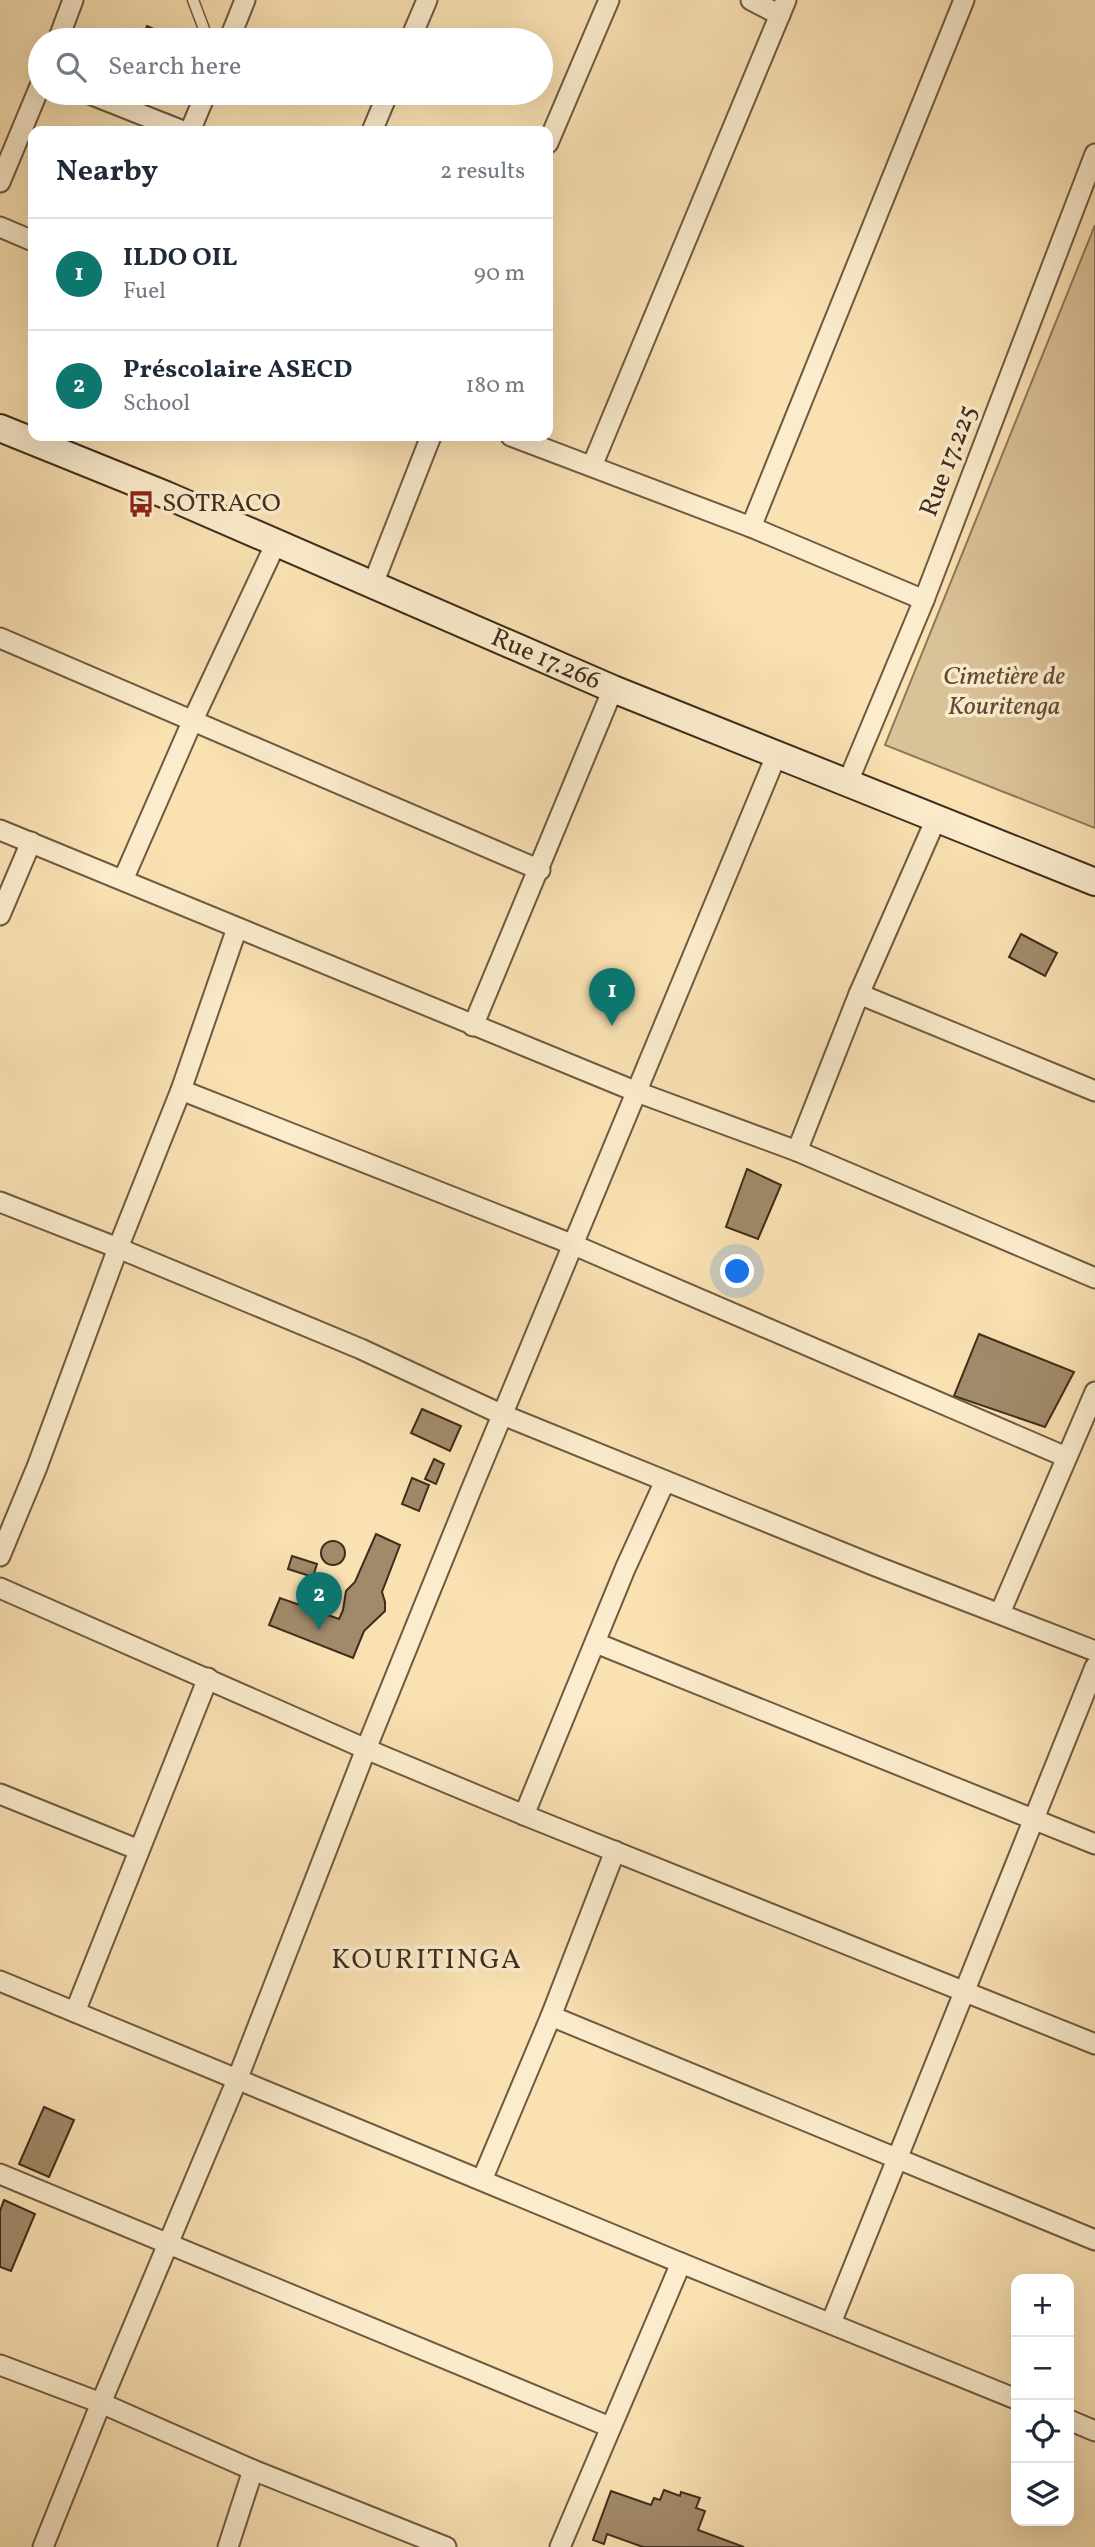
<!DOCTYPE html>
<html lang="en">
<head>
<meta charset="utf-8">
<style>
	:root { --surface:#fff; --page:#f6f6f7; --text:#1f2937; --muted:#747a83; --line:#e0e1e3; --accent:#0f766e }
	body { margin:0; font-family:Vollkorn,serif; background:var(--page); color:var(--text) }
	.controls { position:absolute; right:21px; bottom:21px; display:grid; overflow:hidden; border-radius:14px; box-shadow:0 7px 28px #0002 }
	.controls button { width:63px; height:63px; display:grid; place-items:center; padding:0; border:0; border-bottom:2px solid var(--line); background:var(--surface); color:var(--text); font:35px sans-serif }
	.you { position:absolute; left:738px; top:1272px; width:24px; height:24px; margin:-18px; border:5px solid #fff; border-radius:50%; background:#1a73e8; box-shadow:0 0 0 10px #1a73e833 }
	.badge { display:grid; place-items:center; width:46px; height:46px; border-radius:50%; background:var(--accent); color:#fff; font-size:23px; font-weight:700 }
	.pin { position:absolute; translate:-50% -58px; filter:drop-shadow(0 2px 4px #0008) }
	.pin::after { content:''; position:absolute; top:37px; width:24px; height:21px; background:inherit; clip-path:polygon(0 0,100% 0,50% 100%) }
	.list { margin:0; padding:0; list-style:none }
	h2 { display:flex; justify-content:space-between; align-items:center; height:91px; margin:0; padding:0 28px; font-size:30px }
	h2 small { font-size:23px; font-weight:400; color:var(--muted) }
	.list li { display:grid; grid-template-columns:46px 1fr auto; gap:21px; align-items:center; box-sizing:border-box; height:112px; padding:0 28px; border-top:2px solid var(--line) }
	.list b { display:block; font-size:26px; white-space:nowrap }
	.list p { margin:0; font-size:23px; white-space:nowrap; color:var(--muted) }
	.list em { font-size:23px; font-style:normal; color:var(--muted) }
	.icon { flex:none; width:38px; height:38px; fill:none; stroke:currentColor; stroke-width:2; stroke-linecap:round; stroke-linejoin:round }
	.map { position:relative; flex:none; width:1095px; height:2547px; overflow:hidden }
	.search { position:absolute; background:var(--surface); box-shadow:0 7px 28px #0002; left:28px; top:28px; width:525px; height:77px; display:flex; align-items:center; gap:18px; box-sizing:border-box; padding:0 24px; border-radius:38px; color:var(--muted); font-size:26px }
	.panel { position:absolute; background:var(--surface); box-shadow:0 7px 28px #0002; left:28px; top:126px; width:525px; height:315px; border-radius:14px }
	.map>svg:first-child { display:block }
</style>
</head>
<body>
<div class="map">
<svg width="1095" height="2547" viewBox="0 0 1095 2547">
	<rect width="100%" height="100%" fill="#f9e1b2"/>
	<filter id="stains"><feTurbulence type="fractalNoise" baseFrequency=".00286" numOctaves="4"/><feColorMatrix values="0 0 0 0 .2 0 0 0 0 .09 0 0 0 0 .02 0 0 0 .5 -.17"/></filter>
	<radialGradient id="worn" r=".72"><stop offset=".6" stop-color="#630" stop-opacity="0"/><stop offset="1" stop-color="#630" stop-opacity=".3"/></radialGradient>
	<path fill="#dac298" stroke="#8e775a" stroke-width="2" d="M1095,225V828L885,745Z"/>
	<g fill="#a18a6a" stroke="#412c1b" stroke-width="2">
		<path d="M147,26L178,40H141Z"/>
		<path d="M1021,934L1057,953L1045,976L1009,957Z"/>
		<path d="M747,1169L781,1185L758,1239L726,1227Z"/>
		<path d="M979,1334L1074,1372L1045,1427L954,1396Z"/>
		<path d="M422,1409L461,1426L450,1451L411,1433Z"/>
		<path d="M434,1459L444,1464L436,1484L425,1479Z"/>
		<path d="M412,1478L429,1485L419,1511L402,1504Z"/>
		<path d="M376,1534L400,1545L382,1592L385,1602V1611L364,1631L353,1658L269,1625L280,1598L339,1619L343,1610L346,1591L355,1582Z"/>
		<circle cx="333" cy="1553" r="12"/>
		<path d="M292,1556L317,1564L313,1577L288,1569Z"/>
		<path d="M44,2107L74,2120L49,2177L19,2164Z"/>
		<path d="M4,2200L35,2214L11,2271L0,2267V2211Z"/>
		<path d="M664,2490L680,2496L681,2492L700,2498L696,2508L705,2511L698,2530L744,2547H643L607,2534L604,2544L593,2540L611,2491L651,2505L654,2498L660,2500Z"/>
	</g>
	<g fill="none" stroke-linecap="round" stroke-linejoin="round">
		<defs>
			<path id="service" d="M193,0L204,29"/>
			<g id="minor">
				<path d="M751,0L780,15"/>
				<path d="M58,40L73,0"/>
				<path d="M229,40L245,0"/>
				<path d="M410,40L427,0"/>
				<path d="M87,93L183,131"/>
				<path d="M190,131L206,93"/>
				<path d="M372,131L388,93"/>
				<path d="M548,143L609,0"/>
				<path d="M0,182L40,86"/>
				<path d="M0,227L33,241"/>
				<path d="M511,436L751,527L924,600"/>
				<path d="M592,466L786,0"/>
				<path d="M751,527L964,0"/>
				<path d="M373,584L431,436"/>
				<path d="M0,638L540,870"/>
				<path d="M847,784L924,600L1095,154"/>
				<path d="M0,830L637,1092L797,1151L1095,1278"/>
				<path d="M123,880L192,722L276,543"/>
				<path d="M0,915L31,842"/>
				<path d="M859,994L1095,1091"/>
				<path d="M473,1026L613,689"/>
				<path d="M181,1090L574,1245L1066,1457"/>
				<path d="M797,1151L859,994L936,819"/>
				<path d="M0,1202L118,1248L361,1349L503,1415L873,1565L1095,1651"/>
				<path d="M0,1556L37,1467L118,1248L181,1090L237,928"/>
				<path d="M0,1588L366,1749L524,1815L1095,2044"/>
				<path d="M1000,1613L1095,1392"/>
				<path d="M596,1643L1095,1844"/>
				<path d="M0,1794L139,1850"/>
				<path d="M524,1815L625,1569L665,1481"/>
				<path d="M0,1981L681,2263L1016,2399"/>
				<path d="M75,2012L208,1678"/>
				<path d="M551,2016L1095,2240"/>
				<path d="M0,2174L610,2427"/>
				<path d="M482,2180L551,2016L615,1851"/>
				<path d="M831,2323L1095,1667"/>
				<path d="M0,2365L101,2403L253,2470L446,2547"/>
				<path d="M1069,2420L1095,2431"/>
				<path d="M43,2547L101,2403L237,2080L366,1749L471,1490L776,756"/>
				<path d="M228,2547L253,2470"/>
				<path d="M560,2547L681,2263"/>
			</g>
			<g id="secondary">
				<path id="s1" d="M0,428L166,495L613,689L1095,882"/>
			</g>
		</defs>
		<use href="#service" stroke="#6f5941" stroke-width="13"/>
		<use href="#minor" stroke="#6f5941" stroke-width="23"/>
		<use href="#secondary" stroke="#412c1b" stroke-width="30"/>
		<use href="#service" stroke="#fbeccd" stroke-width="10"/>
		<use href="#minor" stroke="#fbeccd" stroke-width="19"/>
		<use href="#secondary" stroke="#fbeccd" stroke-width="26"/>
	</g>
	<defs>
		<symbol id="bus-bare" viewBox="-9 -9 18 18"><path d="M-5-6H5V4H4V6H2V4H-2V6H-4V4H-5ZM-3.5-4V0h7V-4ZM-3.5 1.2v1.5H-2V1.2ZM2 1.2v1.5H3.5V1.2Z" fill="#8f2418" stroke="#fbeccd" stroke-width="2.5" paint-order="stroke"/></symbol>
	</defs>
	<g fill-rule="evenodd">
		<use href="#bus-bare" x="122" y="485" width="38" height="38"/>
	</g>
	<g text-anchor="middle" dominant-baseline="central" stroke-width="7" stroke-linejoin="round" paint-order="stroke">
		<g font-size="26" fill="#412c1b" stroke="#fbeccd">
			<text transform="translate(949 461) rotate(-69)">Rue 17.225</text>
			<text stroke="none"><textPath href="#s1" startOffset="593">Rue 17.266</textPath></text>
		</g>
		<g font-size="26" fill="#412c1b" stroke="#fbeccd" text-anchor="start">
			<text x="162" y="504">SOTRACO</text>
		</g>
		<g font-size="26" font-style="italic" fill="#604a34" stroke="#fbeccd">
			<text x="1004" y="677">Cimetière de<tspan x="1004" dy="30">Kouritenga</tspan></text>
		</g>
		<g font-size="28" letter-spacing="2" fill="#412c1b" stroke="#fbeccd">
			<text x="427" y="1960">KOURITINGA</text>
		</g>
	</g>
	<rect width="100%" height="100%" filter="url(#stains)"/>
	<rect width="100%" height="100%" fill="url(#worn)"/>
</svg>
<div class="controls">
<button>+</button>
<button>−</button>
<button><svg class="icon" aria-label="locate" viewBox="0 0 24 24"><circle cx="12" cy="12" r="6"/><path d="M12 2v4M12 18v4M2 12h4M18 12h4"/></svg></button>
<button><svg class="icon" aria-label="layers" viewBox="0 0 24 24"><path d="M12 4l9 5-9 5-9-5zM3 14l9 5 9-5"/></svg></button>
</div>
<div class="you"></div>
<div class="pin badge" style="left:612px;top:1026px">1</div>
<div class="pin badge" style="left:319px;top:1630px">2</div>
<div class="search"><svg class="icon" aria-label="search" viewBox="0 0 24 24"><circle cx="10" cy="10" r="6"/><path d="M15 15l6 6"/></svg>Search here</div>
<section class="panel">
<h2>Nearby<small>2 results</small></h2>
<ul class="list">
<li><span class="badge">1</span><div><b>ILDO OIL</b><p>Fuel</p></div><em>90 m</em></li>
<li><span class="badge">2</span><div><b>Préscolaire ASECD</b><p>School</p></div><em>180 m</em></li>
</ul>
</section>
</div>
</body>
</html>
